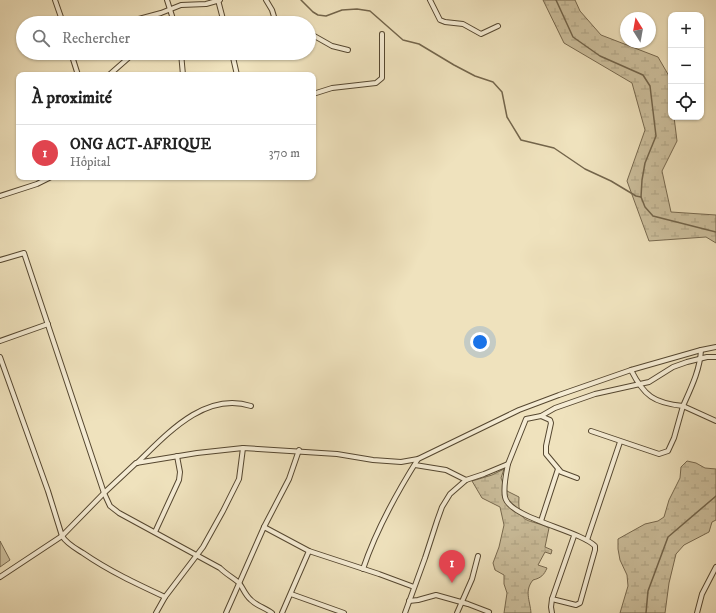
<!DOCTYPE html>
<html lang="fr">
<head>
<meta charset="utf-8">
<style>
	:root { --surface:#fff; --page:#f6f6f6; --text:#222; --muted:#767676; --line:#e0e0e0; --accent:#ea580c }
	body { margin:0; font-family:"IM FELL DW Pica",serif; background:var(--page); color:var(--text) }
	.controls { position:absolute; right:12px; top:12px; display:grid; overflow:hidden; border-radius:8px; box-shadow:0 1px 3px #0004 }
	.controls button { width:36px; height:36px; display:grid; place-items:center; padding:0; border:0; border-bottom:1px solid var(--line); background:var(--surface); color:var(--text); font:20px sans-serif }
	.compass { position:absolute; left:620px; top:12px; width:36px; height:36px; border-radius:50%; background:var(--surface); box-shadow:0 1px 3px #0004; rotate:349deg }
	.you { position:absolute; left:480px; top:342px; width:14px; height:14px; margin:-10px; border:3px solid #fff; border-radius:50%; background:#1a73e8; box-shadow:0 0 0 6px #1a73e833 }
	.badge { display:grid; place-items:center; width:26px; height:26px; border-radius:50%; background:var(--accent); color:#fff; font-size:13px; font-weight:700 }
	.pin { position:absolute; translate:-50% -33px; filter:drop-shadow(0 1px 2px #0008) }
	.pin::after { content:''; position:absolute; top:21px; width:14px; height:12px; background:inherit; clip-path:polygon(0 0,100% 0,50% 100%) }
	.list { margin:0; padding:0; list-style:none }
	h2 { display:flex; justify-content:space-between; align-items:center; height:52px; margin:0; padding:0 16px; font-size:17px }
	h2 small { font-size:13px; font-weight:400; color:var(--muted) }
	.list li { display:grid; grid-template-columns:26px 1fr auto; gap:12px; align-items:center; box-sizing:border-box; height:56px; padding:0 16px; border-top:1px solid var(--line) }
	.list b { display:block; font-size:15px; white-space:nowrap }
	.list p { margin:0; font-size:13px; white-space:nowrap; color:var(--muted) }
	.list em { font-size:13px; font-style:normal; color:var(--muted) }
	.icon { flex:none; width:22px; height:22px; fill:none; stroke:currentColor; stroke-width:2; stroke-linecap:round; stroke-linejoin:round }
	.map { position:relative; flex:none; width:716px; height:613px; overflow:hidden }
	.search { position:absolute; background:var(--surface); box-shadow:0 1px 3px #0004; left:16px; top:16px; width:300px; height:44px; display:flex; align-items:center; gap:10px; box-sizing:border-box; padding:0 14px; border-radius:22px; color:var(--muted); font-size:15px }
	.panel { position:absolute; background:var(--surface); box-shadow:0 1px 3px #0004; left:16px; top:72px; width:300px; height:108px; border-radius:8px }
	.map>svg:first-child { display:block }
</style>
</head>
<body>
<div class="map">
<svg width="716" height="613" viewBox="0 0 716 613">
	<defs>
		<pattern id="wetland-marsh" width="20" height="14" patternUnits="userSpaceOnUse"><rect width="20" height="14" fill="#ccbf9d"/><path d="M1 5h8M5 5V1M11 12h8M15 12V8" fill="none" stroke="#afa385"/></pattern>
	</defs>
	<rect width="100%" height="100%" fill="#efe2bd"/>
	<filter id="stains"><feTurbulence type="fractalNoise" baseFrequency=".005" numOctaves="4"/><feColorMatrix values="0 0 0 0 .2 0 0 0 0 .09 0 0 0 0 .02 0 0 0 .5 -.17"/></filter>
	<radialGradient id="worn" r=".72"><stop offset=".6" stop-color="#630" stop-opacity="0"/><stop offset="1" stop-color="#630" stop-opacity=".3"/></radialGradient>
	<g fill="url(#wetland-marsh)" stroke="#77694f">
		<path d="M543,0H575L580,11L601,35L658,57L669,76L671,92V117H674L677,141L662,171L671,212L716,215V243L706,237L649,241L627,181L645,130L632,83L564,43Z"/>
		<path d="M687,461L696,463L705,468L716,469V520L712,522L709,532L684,545L676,554L669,583L665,613H620L628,586L627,575L620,560L618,549V539L645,524L658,521L664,517L669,500L680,478L681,467Z"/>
		<path d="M504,469L501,478L507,491L519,497C517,526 530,518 549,528L545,547L552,550L551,554L545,552L538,565L547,568C544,575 541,578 533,580C524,591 530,600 531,613H504L507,593L504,584V575L495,570L493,563L499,547L504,525L500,507L482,498L472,481L492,475Z"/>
	</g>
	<path fill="#ccbf9d" stroke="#77694f" d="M0,541L10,560L0,567Z"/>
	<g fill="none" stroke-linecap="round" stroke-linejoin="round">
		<g stroke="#73654b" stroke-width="1.5">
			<path d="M301,0L313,12L318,15L326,16L342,10L357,9L370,11L403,40L419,44L454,65L475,76L493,82L502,92L507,117L521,140L554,148L585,169L611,181L636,196L641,197"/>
			<path d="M556,0L573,37L600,56L643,75L650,86L656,136L645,163L642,180L641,197L645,207L653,216L716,232"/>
			<path d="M646,613L648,591L668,537L716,496"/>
		</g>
		<defs>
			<g id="street">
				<path d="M55,0L63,23"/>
				<path d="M167,0L173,19L168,23"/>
				<path d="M218,0L224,23"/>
				<path d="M266,0L272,10L276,23"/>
				<path d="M430,0L440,20L445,22L463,24L481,34L498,26"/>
				<path d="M124,23L161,13L181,5L206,4L220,0"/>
				<path d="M309,33L332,46L348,50"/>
				<path d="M71,53L78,75"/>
				<path d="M181,53L183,75"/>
				<path d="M232,53L237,75"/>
				<path d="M109,75L134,53"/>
				<path d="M313,94L332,88L376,83L382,78V34"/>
				<path d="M0,196L37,184L51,177"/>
				<path d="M0,260L24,253L104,493L110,506L119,513L220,568C226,574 232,577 238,582C242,585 244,594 251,600C257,606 266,608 272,613"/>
				<path d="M0,341L48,324"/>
				<path d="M0,357L48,491L62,536C67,544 75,548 83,553C109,571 137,584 165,597"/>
				<path d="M631,370C644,396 654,403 683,406C691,388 700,370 701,350"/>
				<path d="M541,416L550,420L551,423L546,446V454L561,472L577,478"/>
				<path d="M591,431L659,454L668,451L674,438L683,406L716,421"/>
				<path d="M137,463C167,434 205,391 251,406"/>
				<path d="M508,464C506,474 503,487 505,497C509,518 579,530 595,546V550L580,603L576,605L552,599L574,536"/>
				<path d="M415,465L446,470L466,480"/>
				<path d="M541,521L558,469"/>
				<path d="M264,527L309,551L379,574L414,587"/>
				<path d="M155,532L179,480L180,472L177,456"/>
				<path d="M587,540L620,442"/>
				<path d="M363,569C376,530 396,494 418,459"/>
				<path d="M0,577L62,536L104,493L136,463L197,453L243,448L337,454L373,460L401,462L418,459L519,410L559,395L631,370L701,350L716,347"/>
				<path d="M291,594L344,613"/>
				<path d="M409,601L418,600L436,595L468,604L489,612"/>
				<path d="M156,613L165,597L203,547L223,511L239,479L243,448"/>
				<path d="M226,613L264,527L289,479L299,450"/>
				<path d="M282,613L309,551"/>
				<path d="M405,613L425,558L437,521L442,507L450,494L466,480L484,474L508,464L526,419L541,416L555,408L595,394L649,382L673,367L687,362L707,357H716"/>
				<path d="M457,613L472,579L478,556"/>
				<path d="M552,613L551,607L552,599"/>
				<path d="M697,613L702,594L716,567"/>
			</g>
		</defs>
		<use href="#street" stroke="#554730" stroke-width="6"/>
		<use href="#street" stroke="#f5ecd4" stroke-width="4"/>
	</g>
	<rect width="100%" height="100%" filter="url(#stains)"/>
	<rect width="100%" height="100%" fill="url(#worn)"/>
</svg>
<div class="controls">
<button>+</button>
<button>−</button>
<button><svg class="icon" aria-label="locate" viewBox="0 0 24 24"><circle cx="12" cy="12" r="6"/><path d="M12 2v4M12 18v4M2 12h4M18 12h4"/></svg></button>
</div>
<svg class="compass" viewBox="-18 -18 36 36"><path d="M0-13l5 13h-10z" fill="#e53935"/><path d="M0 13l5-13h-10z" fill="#767676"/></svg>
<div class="you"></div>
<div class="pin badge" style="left:452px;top:583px;background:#e0444e">1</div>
<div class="search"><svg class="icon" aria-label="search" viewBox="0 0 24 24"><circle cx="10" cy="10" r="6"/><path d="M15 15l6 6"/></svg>Rechercher</div>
<section class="panel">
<h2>À proximité<small></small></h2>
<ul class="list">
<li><span class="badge" style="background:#e0444e">1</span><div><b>ONG ACT-AFRIQUE</b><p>Hôpital</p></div><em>370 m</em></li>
</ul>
</section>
</div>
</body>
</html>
